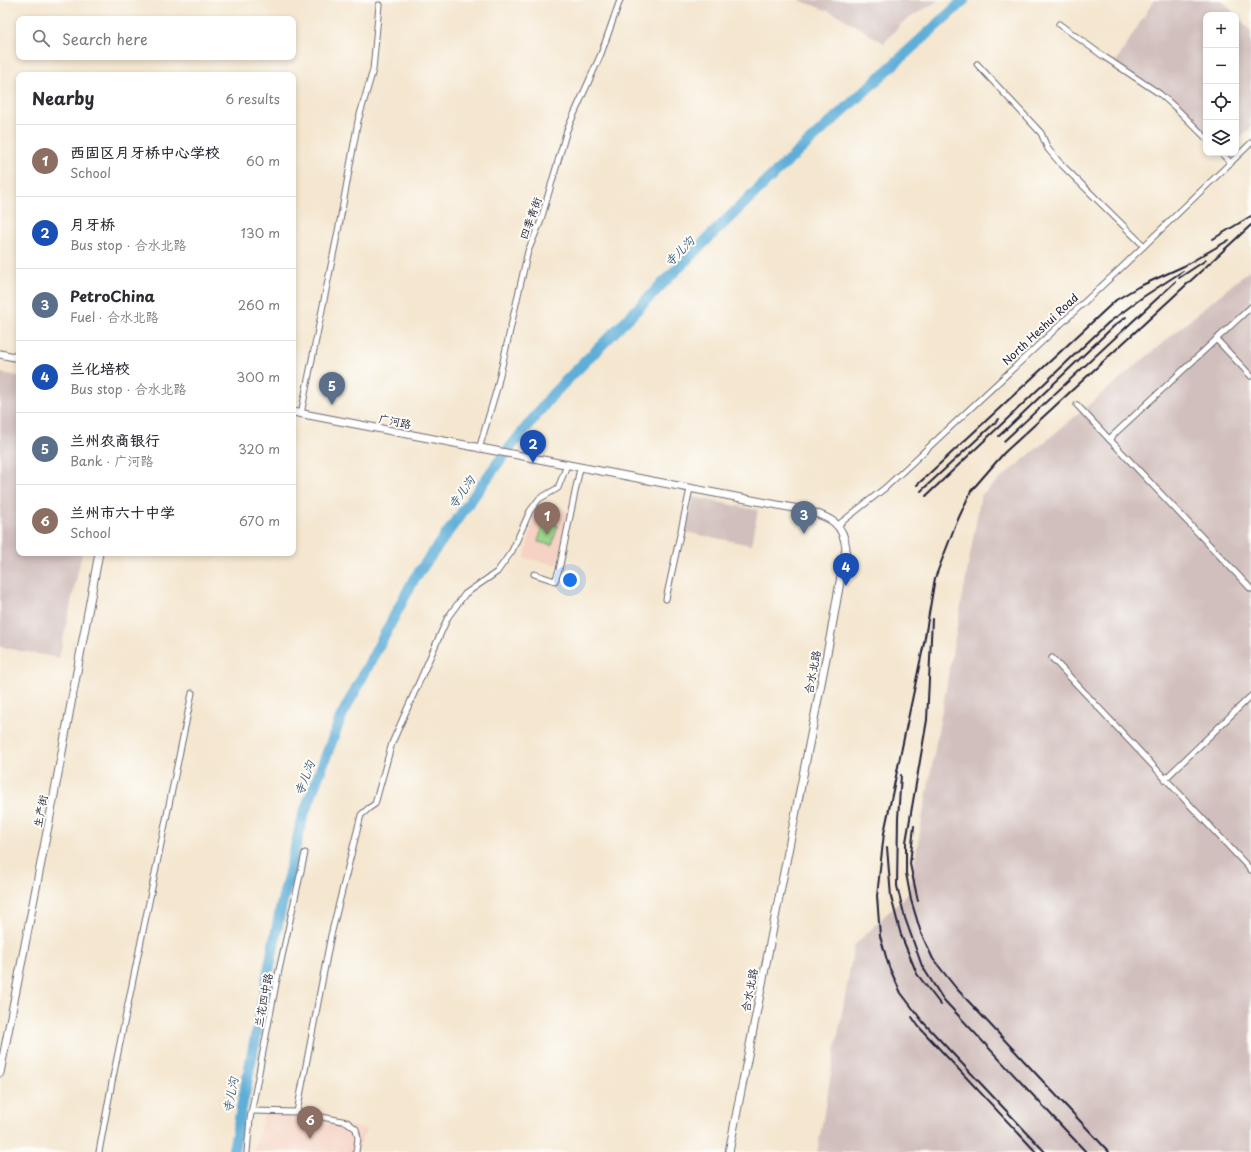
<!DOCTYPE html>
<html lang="en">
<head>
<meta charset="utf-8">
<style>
	:root { --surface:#fff; --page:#f7f7f7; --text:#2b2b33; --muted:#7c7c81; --line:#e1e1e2; --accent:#1f6fb2 }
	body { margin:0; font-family:"Playpen Sans","LXGW WenKai TC",sans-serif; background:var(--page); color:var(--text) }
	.controls { position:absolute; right:12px; top:12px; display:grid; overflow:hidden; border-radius:8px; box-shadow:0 2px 6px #0003 }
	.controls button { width:36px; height:36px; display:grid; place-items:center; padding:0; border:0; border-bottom:1px solid var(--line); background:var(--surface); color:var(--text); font:20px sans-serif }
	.you { position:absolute; left:570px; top:580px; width:14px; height:14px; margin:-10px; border:3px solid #fff; border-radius:50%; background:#1a73e8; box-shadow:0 0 0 6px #1a73e833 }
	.badge { display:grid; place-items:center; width:26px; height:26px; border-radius:50%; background:var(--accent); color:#fff; font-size:13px; font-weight:700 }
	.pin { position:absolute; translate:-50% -33px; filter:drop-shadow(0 1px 2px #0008) }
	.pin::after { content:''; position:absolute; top:21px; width:14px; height:12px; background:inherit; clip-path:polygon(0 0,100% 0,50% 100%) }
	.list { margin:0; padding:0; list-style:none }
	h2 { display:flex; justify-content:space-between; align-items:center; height:52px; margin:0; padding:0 16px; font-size:17px }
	h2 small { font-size:13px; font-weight:400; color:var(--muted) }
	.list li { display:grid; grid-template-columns:26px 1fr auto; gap:12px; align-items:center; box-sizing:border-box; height:72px; padding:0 16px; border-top:1px solid var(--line) }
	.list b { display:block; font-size:15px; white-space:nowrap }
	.list p { margin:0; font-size:13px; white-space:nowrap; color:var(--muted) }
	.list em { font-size:13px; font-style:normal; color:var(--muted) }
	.icon { flex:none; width:22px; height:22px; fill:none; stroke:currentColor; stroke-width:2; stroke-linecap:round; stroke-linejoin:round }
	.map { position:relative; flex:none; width:1251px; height:1152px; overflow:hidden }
	.search { position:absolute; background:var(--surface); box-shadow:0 2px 6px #0003; left:16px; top:16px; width:280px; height:44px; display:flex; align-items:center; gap:10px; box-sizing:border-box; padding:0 14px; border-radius:8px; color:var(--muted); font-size:15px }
	.panel { position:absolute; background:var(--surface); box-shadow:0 2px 6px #0003; left:16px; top:72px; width:280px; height:484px; border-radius:8px }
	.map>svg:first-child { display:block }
</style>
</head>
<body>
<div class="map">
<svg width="1251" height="1152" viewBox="0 0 1251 1152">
	<rect width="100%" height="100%" fill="#fdfcf7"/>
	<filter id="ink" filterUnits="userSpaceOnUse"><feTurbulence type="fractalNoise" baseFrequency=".025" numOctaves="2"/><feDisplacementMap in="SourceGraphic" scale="8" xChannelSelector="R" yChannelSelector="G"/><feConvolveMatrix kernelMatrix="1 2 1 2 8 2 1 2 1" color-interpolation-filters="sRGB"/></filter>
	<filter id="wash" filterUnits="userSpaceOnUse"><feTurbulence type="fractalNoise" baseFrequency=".012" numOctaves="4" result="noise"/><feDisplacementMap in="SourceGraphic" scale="16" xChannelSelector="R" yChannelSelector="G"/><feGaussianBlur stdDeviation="0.9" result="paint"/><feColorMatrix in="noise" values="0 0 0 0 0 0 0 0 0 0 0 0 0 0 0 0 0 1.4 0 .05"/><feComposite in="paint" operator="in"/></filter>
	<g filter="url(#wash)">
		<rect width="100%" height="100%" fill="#f4e6cf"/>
		<g fill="#f5d2c3">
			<path d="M536,504L569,511L557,565L525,558Z"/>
			<path d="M264,1113L366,1129L357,1152H254Z"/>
		</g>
		<g fill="#d1bfbd">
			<path d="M799,0H939L903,22L884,43L836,14Z"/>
			<path d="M1154,0H1222L1236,15H1206V133L1166,94L1114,65Z"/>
			<path d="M1236,15L1251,31V128L1236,142Z"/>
			<path d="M1251,269V1152H817L854,946L909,892L981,495Z"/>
			<path d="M0,373L19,376V553H82L59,658L0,647Z"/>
			<path d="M692,497L758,510L751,545L685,532Z"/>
		</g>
		<path fill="#9cd78b" stroke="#5f7c63" d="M544,521L558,525L552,545L538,542Z"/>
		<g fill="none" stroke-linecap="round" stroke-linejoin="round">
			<path stroke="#5eaed8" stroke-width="11" d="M233,1152L281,907L303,816L341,717L414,579L497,464L553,394L695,251L775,173L964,0"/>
		</g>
	</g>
	<g filter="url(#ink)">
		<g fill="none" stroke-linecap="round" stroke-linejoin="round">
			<defs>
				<g id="street">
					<path d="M1059,24L1103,56L1160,94L1177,109L1206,138"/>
					<path d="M977,64L1041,133L1048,149L1060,163L1144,246"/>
					<path d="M1221,153L1231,163"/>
					<path d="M1216,339L1251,376"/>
					<path d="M1077,405L1251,589"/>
					<path d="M301,414L340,221L358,121L373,70L379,5"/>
					<path d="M1109,439L1251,307"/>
					<path d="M479,449L497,388L528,251L540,223L567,130L601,54L620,0"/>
					<path d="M838,525L885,488L1121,268L1251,143"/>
					<path d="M534,574L555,581L559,570L580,468"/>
					<path d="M666,599L690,489"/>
					<path d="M1052,658L1251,870"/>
					<path d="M1165,779L1251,696"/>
					<path d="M252,1111L297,1112L347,1122L356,1129L358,1138L356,1152"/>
					<path d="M297,1112L331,935L361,815L369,808L375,804L392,743L448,617L465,594L497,572L512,551L530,511L539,499L558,488L567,465"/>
					<path d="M99,1152L112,1082L192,693"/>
					<path d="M247,1152L250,1119L277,979L305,853"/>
				</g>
				<g id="secondary">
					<path d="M0,354L19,358"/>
					<path d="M293,412L809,511C831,518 843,523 846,548L830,638L729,1152"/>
					<path d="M0,1073L52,806L99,553"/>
				</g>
			</defs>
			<use href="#street" stroke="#6c676f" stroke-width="7"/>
			<use href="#secondary" stroke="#6c676f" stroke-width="9"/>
			<use href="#street" stroke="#fff" stroke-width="5"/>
			<use href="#secondary" stroke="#fff" stroke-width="7"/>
			<g stroke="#22223b" stroke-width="2">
				<path d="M1213,239L1251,216"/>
				<path d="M1179,278L1206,260"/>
				<path d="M999,436L1114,326L1126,317"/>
				<path d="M1004,441L1175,282"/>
				<path d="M917,485L1116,300L1138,287L1184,266L1229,240"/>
				<path d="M921,491L999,419"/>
				<path d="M926,496L1108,323L1143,297L1183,271"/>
				<path d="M932,619L927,720L906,842V873L911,900L921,933L933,959L956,988L1109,1152"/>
				<path d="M901,775L898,818L897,886L905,918L922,966L943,999L1086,1152"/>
				<path d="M914,826L910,864L918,901"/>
				<path d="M887,847L891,897L901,935L917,974L941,1005"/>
				<path d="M912,1017L919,1027L1036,1152"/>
				<path d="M1045,1152L923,1022L901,993L889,967L880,936L877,896L884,833L924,643L935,578L955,526L971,491L1004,453L1251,225"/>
			</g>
		</g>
	</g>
	<g text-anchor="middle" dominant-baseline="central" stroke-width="4" stroke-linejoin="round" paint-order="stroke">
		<g font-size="11" fill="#22223b" stroke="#fdfcf7">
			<text transform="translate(530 218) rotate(-70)">四季青街</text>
			<text transform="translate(1040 329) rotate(-43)">North Heshui Road</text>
			<text transform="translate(395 421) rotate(11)">广河路</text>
			<text transform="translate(812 672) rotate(-79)">合水北路</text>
			<text transform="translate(40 811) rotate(-79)">生产街</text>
			<text transform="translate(749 990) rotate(-79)">合水北路</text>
			<text transform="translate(263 1000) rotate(-79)">兰花四中路</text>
		</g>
		<g font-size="12" font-style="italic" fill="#3a5a7a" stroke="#fdfcf7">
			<text transform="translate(679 251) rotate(-45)">寺儿沟</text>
			<text transform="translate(461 492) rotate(-54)">寺儿沟</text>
			<text transform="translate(304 778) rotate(-69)">寺儿沟</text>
			<text transform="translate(230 1095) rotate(-79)">寺儿沟</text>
		</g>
	</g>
</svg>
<div class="controls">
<button>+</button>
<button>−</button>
<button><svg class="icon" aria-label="locate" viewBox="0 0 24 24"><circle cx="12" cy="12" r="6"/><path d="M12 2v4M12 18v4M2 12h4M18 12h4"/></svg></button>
<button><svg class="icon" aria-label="layers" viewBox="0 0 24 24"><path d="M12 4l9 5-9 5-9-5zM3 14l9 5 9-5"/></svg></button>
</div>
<div class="you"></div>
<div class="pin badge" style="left:547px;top:535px;background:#8d6e63">1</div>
<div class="pin badge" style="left:533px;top:463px;background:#1a4fb4">2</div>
<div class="pin badge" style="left:804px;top:534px;background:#5c6f8a">3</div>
<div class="pin badge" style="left:846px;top:586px;background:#1a4fb4">4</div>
<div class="pin badge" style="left:332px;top:405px;background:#5c6f8a">5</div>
<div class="pin badge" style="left:310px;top:1139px;background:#8d6e63">6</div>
<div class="search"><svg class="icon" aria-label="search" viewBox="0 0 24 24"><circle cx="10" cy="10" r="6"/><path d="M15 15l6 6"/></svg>Search here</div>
<section class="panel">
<h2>Nearby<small>6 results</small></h2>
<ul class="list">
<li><span class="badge" style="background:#8d6e63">1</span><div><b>西固区月牙桥中心学校</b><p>School</p></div><em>60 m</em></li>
<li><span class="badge" style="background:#1a4fb4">2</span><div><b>月牙桥</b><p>Bus stop · 合水北路</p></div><em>130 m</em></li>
<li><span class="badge" style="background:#5c6f8a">3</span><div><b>PetroChina</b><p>Fuel · 合水北路</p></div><em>260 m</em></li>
<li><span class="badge" style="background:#1a4fb4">4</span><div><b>兰化培校</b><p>Bus stop · 合水北路</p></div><em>300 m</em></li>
<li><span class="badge" style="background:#5c6f8a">5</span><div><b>兰州农商银行</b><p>Bank · 广河路</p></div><em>320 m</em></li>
<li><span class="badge" style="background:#8d6e63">6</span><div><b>兰州市六十中学</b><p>School</p></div><em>670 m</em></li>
</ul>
</section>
</div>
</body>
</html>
